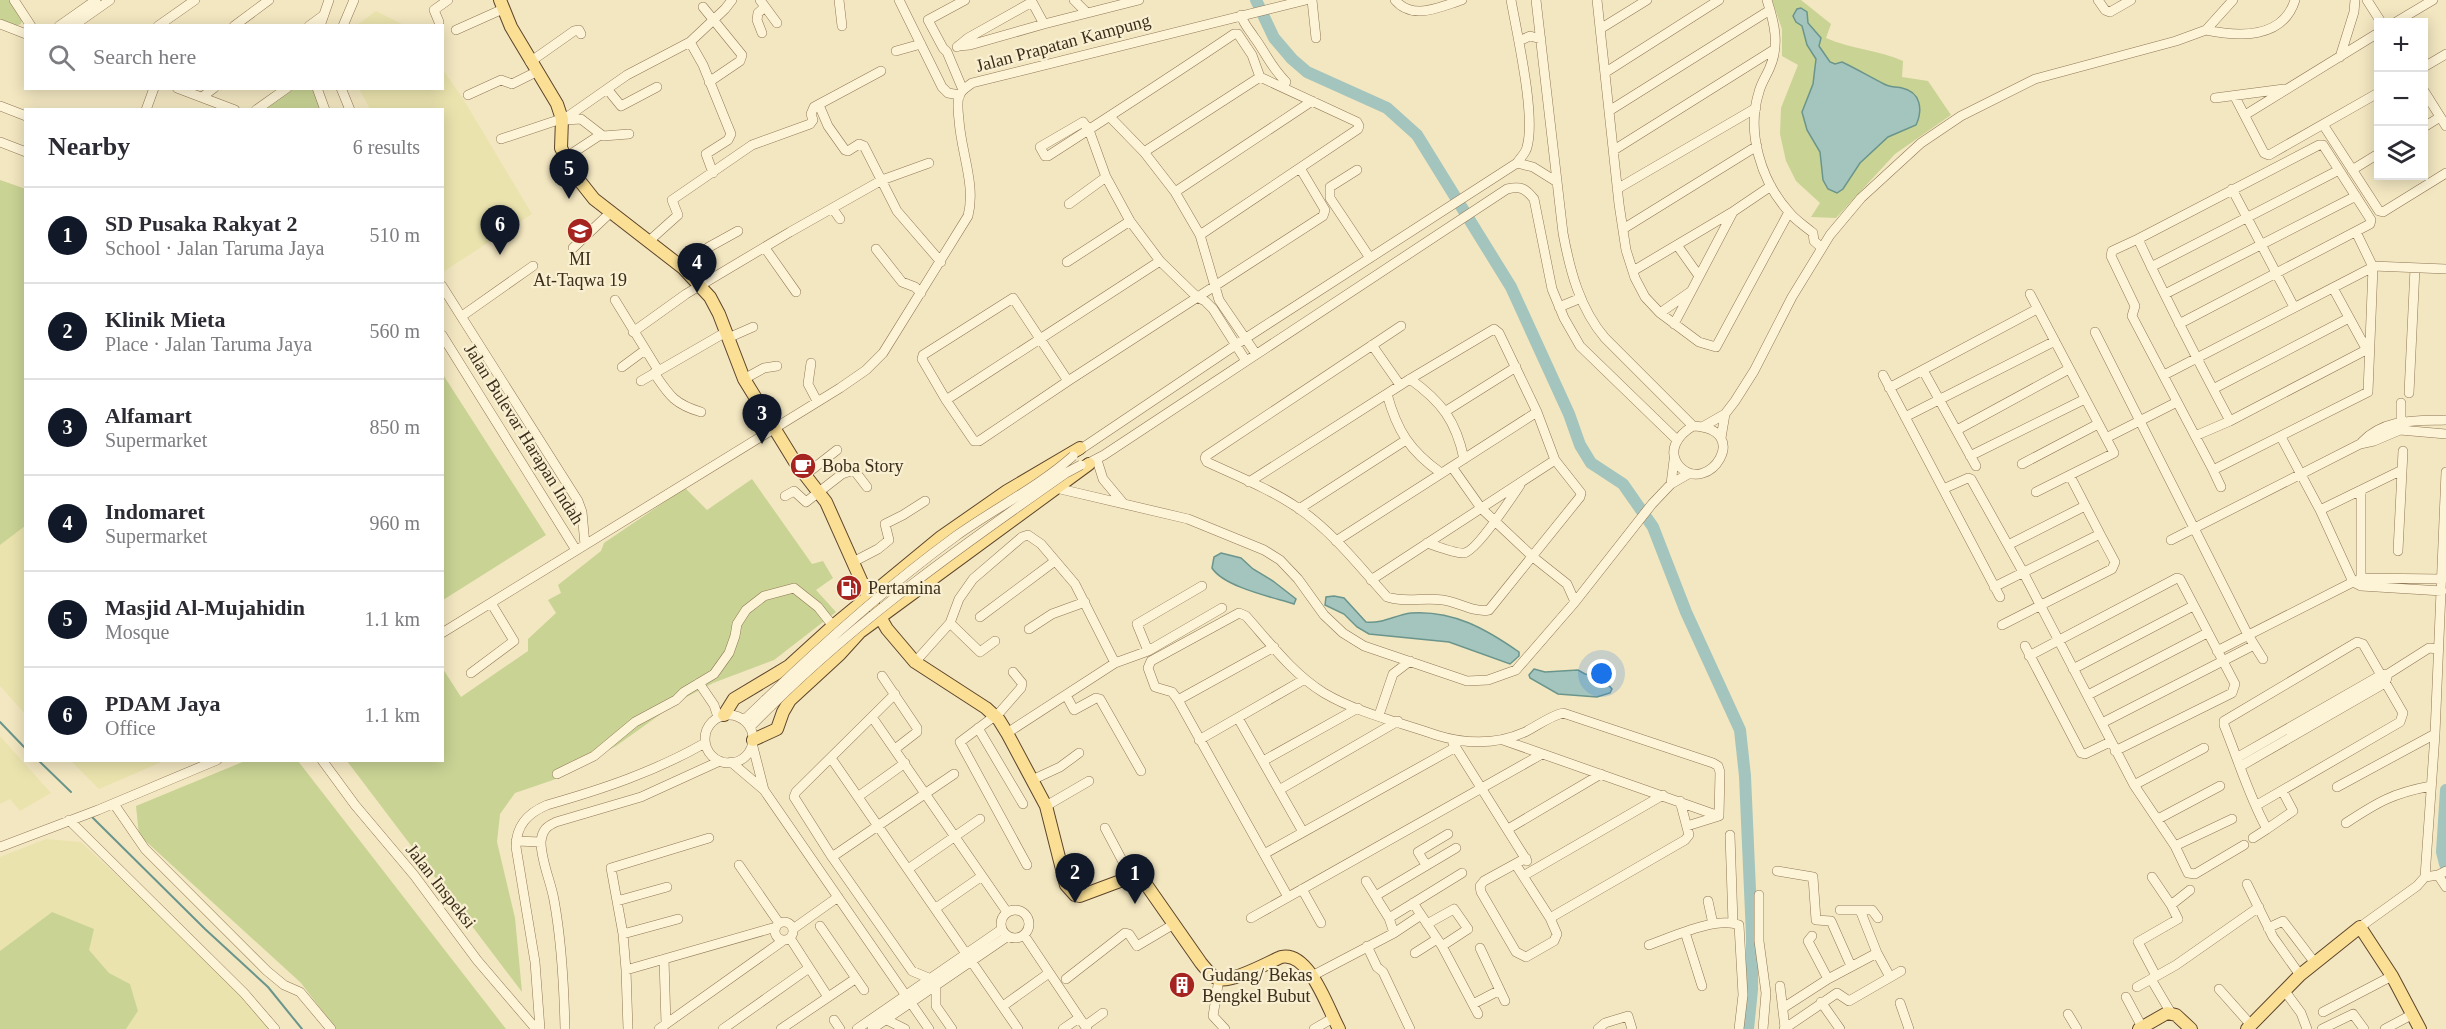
<!DOCTYPE html>
<html lang="en">
<head>
<meta charset="utf-8">
<style>
  body { margin:0; font-family:Georgia,serif; background:#f7f7f7; color:#2b2b33 }
  .controls { position:absolute; right:18px; top:18px; display:grid; overflow:hidden; border-radius:0px; box-shadow:0 3px 15px #0003 }
  .controls button { width:54px; height:54px; display:grid; place-items:center; padding:0; border:0; border-bottom:2px solid #e1e1e2; background:#fff; color:#2b2b33; font:30px sans-serif }
  .you { position:absolute; left:1602px; top:674px; width:21px; height:21px; margin:-15px; border:4px solid #fff; border-radius:50%; background:#1a73e8; box-shadow:0 0 0 9px #1a73e833 }
  .badge { display:grid; place-items:center; width:39px; height:39px; border-radius:50%; background:#111827; color:#fff; font-size:20px; font-weight:700 }
  .pin { position:absolute; translate:-50% -50px; filter:drop-shadow(0 2px 3px #0008) }
  .pin::after { content:''; position:absolute; top:32px; width:21px; height:18px; background:inherit; clip-path:polygon(0 0,100% 0,50% 100%) }
  .list { margin:0; padding:0; list-style:none }
  h2 { display:flex; justify-content:space-between; align-items:center; height:78px; margin:0; padding:0 24px; font-size:26px }
  h2 small { font-size:20px; font-weight:400; color:#7c7c81 }
  .list li { display:grid; grid-template-columns:39px 1fr auto; gap:18px; align-items:center; box-sizing:border-box; height:96px; padding:0 24px; border-top:2px solid #e1e1e2 }
  .list b { display:block; font-size:22px; white-space:nowrap }
  .list p { margin:0; font-size:20px; white-space:nowrap; color:#7c7c81 }
  .list em { font-size:20px; font-style:normal; color:#7c7c81 }
  .icon { flex:none; width:33px; height:33px; fill:none; stroke:currentColor; stroke-width:2; stroke-linecap:round; stroke-linejoin:round }
  .map { position:relative; flex:none; width:2446px; height:1029px; overflow:hidden }
  .search { position:absolute; background:#fff; box-shadow:0 3px 15px #0003; left:24px; top:24px; width:420px; height:66px; display:flex; align-items:center; gap:15px; box-sizing:border-box; padding:0 21px; border-radius:0px; color:#7c7c81; font-size:22px }
  .panel { position:absolute; background:#fff; box-shadow:0 3px 15px #0003; left:24px; top:108px; width:420px; height:654px; border-radius:0px }
  .map>svg:first-child { display:block }
</style>
</head>
<body>
<div class="map">
<svg width="2446" height="1029" viewBox="0 0 2446 1029">
  <rect width="100%" height="100%" fill="#f3e7c1"/>
  <path fill="#eae3ae" d="M376,11L404,25H357Z
    M443,70L462,97L532,214L443,272L442,110L370,109L359,89L442,88Z
    M25,526V714L0,686V545Z
    M0,736L51,793L20,811L10,799L0,804Z
    M71,761H164L99,789Z
    M46,839L81,842L209,961L271,1029H126L138,1011L130,984L109,973L52,912L0,951V857Z"/>
  <path fill="#c9d394" d="M0,0H10L22,20L21,24L14,26L0,21Z
    M1772,0H1801L1831,24L1826,38C1851,49 1878,50 1903,61L1902,77L1928,81L1951,115L1895,154L1836,218L1811,217L1820,203L1796,181L1786,161L1780,134L1781,108L1798,65L1782,56V29Z
    M293,88L314,89L321,110H262Z
    M0,180L26,189L25,526L0,545Z
    M442,373L546,535L443,600H442Z
    M752,479L812,564L823,561L833,578L816,590L836,612L774,660L713,683L679,701L616,746L553,780L515,793L500,814L497,842L515,918L522,992L347,761L442,760L443,669L461,697L528,651V639L556,613L548,600L561,593L558,585L601,551L604,543L685,488L707,510Z
    M245,761H298L506,1029H336L301,983L139,835L136,806Z
    M52,912L94,929L89,950L109,973L130,984L138,1011L126,1029H0V951Z"/>
  <path fill="#a4c5bd" stroke="#6a958c" stroke-width="1.5" d="M1801,8L1807,12L1808,23L1821,38L1819,46L1830,62L1835,64L1842,62C1857,69 1870,77 1884,84C1889,87 1896,87 1902,88C1921,92 1923,110 1916,125L1888,137L1860,163L1843,189L1837,193L1828,189L1823,180L1820,152L1807,130L1802,112L1813,84L1816,59L1807,45L1802,26L1796,22L1793,16L1797,9Z
    M1221,553L1241,558L1253,569L1273,581L1296,599L1294,604C1272,597 1224,587 1212,568L1214,557Z
    M1334,596L1344,598L1366,622C1383,624 1395,615 1411,613C1453,610 1486,629 1519,652V656L1510,664L1449,642L1369,634L1357,627L1344,614L1325,605L1326,597Z
    M1534,669L1545,672L1578,670L1585,674L1599,675L1612,689L1610,693L1597,697L1558,694L1530,678L1529,675Z"/>
  <g fill="none" stroke-linecap="round" stroke-linejoin="round">
    <path stroke="#6a958c" stroke-width="2" d="M0,722L26,749
      M38,760L71,792
      M92,817L205,929L268,987L302,1029"/>
    <path stroke="#a4c5bd" stroke-width="12" d="M1256,0L1274,38L1292,59L1307,72L1387,108L1417,135L1511,287L1569,414L1580,445L1591,463L1623,484L1653,527L1686,612L1740,730L1745,776L1752,936V990L1748,1029
      M2445,864L2442,852L2446,790"/>
    <g stroke="#8f7756" stroke-width="10">
      <path id="minor" d="M14,0L31,26
        M760,0L777,23
        M839,0L842,26
        M899,0L942,87L948,93L960,95
        M1074,0L1087,13
        M1312,0L1316,38
        M1395,0C1413,21 1439,7 1462,0
        M1511,0C1517,34 1536,116 1527,147C1526,153 1520,158 1517,163
        M1536,0L1563,233C1570,271 1580,309 1605,338L1693,426
        M1597,0L1619,204L1626,250L1635,278L1645,297L1660,313L1699,342L1716,347L1789,212
        M1767,0C1774,22 1780,44 1770,67C1767,75 1761,83 1759,92C1746,132 1761,181 1789,212C1795,220 1805,226 1813,233L1814,241L1822,248
        M2098,0L2105,10L2110,12L2131,0
        M2367,0L2381,22
        M703,7L742,55L740,61L709,82
        M1241,15C1244,25 1249,29 1254,37C1266,53 1270,66 1286,82
        M439,22L434,10L448,0
        M2396,22L2433,0
        M0,24L26,34
        M1044,24L1139,0
        M59,26L96,0
        M73,26L110,0
        M158,26L195,0
        M234,26L269,0
        M309,26L324,15
        M320,26L329,0
        M343,26L354,0
        M1600,29L1647,0
        M456,30L503,9
        M2206,30C2239,37 2283,39 2295,0
        M762,33L757,20L758,13L765,7
        M1519,41L1530,36L1541,39
        M690,42L703,65L731,134L728,140L706,154L713,173
        M958,46L970,45L1044,24L1031,0
        M957,47L968,38L1032,2
        M896,51L921,44
        M2340,57L2354,12L2355,0
        M530,62L574,31L579,30L581,34
        M2424,67L2446,54
        M1606,72L1719,0
        M177,88L235,110
        M317,88L325,110
        M341,88L350,110
        M608,90L621,106L657,87
        M963,90L947,52L943,48L928,20L965,0
        M2424,91L2446,126
        M468,95L501,80L512,84L536,72
        M202,97L214,88
        M2235,97L2264,153L2269,155L2378,93
        M2215,98L2284,89
        M819,105L828,126L845,150L848,151L859,144L864,146L897,211L941,262
        M0,106L26,116
        M146,110L154,88
        M256,110L287,88
        M1609,111L1770,10
        M2245,115L2378,33
        M1110,117L1144,152L1175,192L1200,235L1219,300L1256,354
        M565,120L581,119L603,136L629,134
        M2324,126L2379,211L2383,212L2446,173
        M2424,127L2440,117
        M501,139L567,117L627,75L690,42L725,9L732,0
        M0,142L26,152
        M1614,150L1775,49
        M1144,152L1260,77
        M565,158L600,135
        M1357,170L1330,187V198L1370,258
        M2352,170L2378,154
        M1617,189L1756,108
        M2232,189L2294,307
        M1175,192L1312,101
        M1069,204L1106,177
        M833,209L840,219
        M1623,229L1757,146
        M1200,235L1358,129L1359,126L1357,122L1260,77L1252,55L1238,34H1234C1172,76 1110,116 1048,156H1045L1040,147L1083,122L1089,130L1106,177L1130,221L1160,261L1197,297L1205,301L1213,309L1246,361
        M2138,239L2112,251L2111,256L2135,306L2132,316L2213,470L2368,392L2373,267L2356,232
        M649,241L678,215L672,200L752,145L810,124L813,120L811,114L814,107L881,71
        M1677,245L1699,276
        M573,248L611,212
        M765,248L796,292
        M876,249L902,282L915,287L921,293
        M1067,262L1130,221
        M2373,266L2446,269
        M2151,267L2339,170
        M683,268L709,247L738,231
        M1633,271L1734,211L1771,186
        M442,286L578,501L582,512L585,545
        M2333,288L2369,354
        M2030,294L2114,453L2036,492
        M2165,294L2356,196
        M1013,298L1068,381L979,441H974L946,400L922,359L923,355Z
        M615,300L658,370
        M1559,307L1581,298
        M1660,313L1690,292
        M462,316L533,266
        M1674,324L1733,212
        M2179,324L2370,224L2371,220L2323,145H2319L2138,239C2167,301 2198,361 2230,421
        M633,332L686,294L790,232L882,180L929,163
        M2095,332L2248,635L2263,659
        M442,335L576,550
        M728,338L753,327
        M1372,345L1400,385
        M811,363L808,384L817,401
        M622,367L645,350
        M1924,372L1976,466
        M654,373C669,395 674,404 701,412
        M1883,375L2000,597
        M2164,375L2373,267
        M744,379L764,368L777,366
        M1410,379C1442,402 1456,421 1464,459
        M641,381L726,332
        M1068,381L1323,216L1325,210L1300,168
        M1889,388L2037,309
        M2213,389L2349,318
        M2409,393L2415,268
        M1387,394C1397,431 1410,451 1441,473
        M946,400L1160,261
        M2401,403V421
        M1446,411L1516,367
        M1905,417L2055,341
        M1693,426C1754,429 1708,496 1680,467C1666,451 1678,435 1693,426Z
        M1704,426L1725,414L1735,401L1754,371L1792,297L1830,235L1861,198L1921,143L1961,116L2035,79L2176,41L2206,30L2233,0
        M1957,430L2069,369
        M2195,436L2230,421L2366,350
        M2281,437L2320,510L2353,582
        M1721,438L1725,414
        M2106,438L2177,402
        M2362,442C2385,418 2416,421 2446,420
        M1078,451L1246,338L1517,163L1533,167L1557,182
        M1970,456L2085,399
        M1097,460L1103,479L1123,503
        M2022,464L2098,424
        M1085,465L1104,455L1507,189C1521,186 1525,188 1534,199L1552,289L1564,318L1580,346L1677,440
        M1452,467L1481,508L1533,557L1567,584L1575,602
        M2213,470L2221,487
        M805,475L837,450
        M1249,482L1410,379L1494,329L1499,333L1537,412L1555,460L1581,493L1580,497L1489,610C1474,613 1458,602 1443,600C1424,597 1405,603 1387,597C1359,566 1333,532 1298,508C1270,489 1237,476 1207,462L1205,458L1206,456L1401,326
        M1671,484L1674,460
        M1056,488L1188,519L1264,550L1280,560L1298,579L1324,615L1343,633L1364,646L1467,681L1488,680L1516,670L1575,602L1652,504L1671,484L1690,473
        M1943,489L1968,478L1971,479L2023,572L2134,785L2175,846L2188,873L2195,874L2244,845
        M785,496L794,491L806,502L842,474L854,470L867,487
        M1299,509L1406,440
        M2320,510L2402,470
        M2171,540L2360,444L2374,441L2400,430L2446,434
        M1336,541L1537,412
        M1427,543C1436,546 1456,554 1464,553C1476,552 1512,497 1520,485
        M2008,545L2085,506
        M2398,551L2403,451
        M853,562L878,549L889,540L885,524L903,515L925,501
        M1371,580L1555,460
        M2358,580L2361,578L2443,579
        M2361,586V490
        M1994,587L2100,534L2070,476
        M980,617L1055,561
        M950,623L980,652L995,641
        M2002,625L2112,569L2115,562L2100,534
        M1029,629L1052,614L1085,602
        M442,633L840,388L866,370L883,353L968,216C976,185 961,152 959,120C958,112 957,103 959,96C961,90 967,87 972,83L1306,0
        M2025,646L2081,753L2085,754L2110,742
        M1148,651L1137,624L1202,586
        M2217,651L2353,582L2361,586L2442,591
        M2029,656L2177,578L2180,579L2235,684L2232,693L2115,751
        M915,662L950,623L959,599L973,579L1022,537L1028,535L1041,544L1075,584L1115,663
        M2073,669L2193,606
        M1013,672L1022,683L1021,688L1000,712L960,742L1027,865
        M471,673L514,641L491,603
        M882,676L917,728V732L895,749
        M699,683L714,705L718,717
        M895,694L796,792L794,797L832,857L912,971L931,979L936,986V1006L952,1029
        M1066,695L1074,710L1096,698L1100,699L1141,771
        M2088,695L2207,633
        M1178,700L1274,647
        M1379,715L1393,674L1410,661
        M705 739a24 24 0 1 1 48 0a24 24 0 1 1-48 0Z
        M872,717L1007,912
        M1238,718L1303,832
        M744,720L765,700
        M2102,723L2254,645
        M750,727L771,706
        M978,728L1023,804
        M1007,733L1115,663L1148,651L1222,608
        M1199,740L1305,679
        M1503,740L1719,816
        M752,743L764,790
        M1453,743L1527,861
        M2238,757L2381,675L2388,674L2429,648L2438,649
        M831,758L1018,1029
        M322,760L355,805L414,875L477,960L536,1029
        M1263,761L1358,708
        M731,762L764,790L929,1029
        M2241,766L2385,683L2387,678
        M557,774L594,756L635,722L676,700L684,692L714,674L729,653L735,636L737,624L746,610L764,596L794,588L818,607L833,626
        M1032,780L1060,767L1079,753
        M2134,785L2204,748
        M2337,787L2435,734
        M1279,790L1398,721
        M859,796L905,763
        M114,804L145,849L267,971L284,985L300,992L331,1029
        M2257,805L2400,722L2403,713L2363,644L2357,642L2224,721V725C2238,759 2249,797 2267,829L2293,811L2283,792
        M1046,806L1089,781
        M2158,819L2220,786
        M69,820L244,993L275,1029
        M2346,823C2378,802 2393,793 2431,786
        M1105,828L1131,877
        M1508,829L1601,774
        M1730,835L1733,923
        M2253,838L2267,829
        M516,841L541,842
        M2175,846L2232,819
        M0,847L98,810L217,760
        M1264,854L1456,747
        M832,857L954,774
        M739,865L779,923
        M1426,865L1418,852L1448,834
        M1516,865L1550,918L1557,934L1554,941L1526,957L1516,952L1481,892L1480,886L1484,881L1526,858
        M908,869L980,819
        M1777,871L1813,877L1816,920L1831,921L1851,966
        M2438,875L2446,887
        M1523,876L1663,795
        M2152,877L2171,905
        M2425,877L2438,875L2446,871
        M1366,881L1376,897
        M2247,884L2273,937L2300,975
        M1302,889L1321,923
        M1759,895V941L1766,993L1763,1029
        M1288,897L1178,700L1172,692L1155,687L1148,668L1151,661L1239,613L1246,616C1270,643 1293,674 1324,693C1358,713 1399,722 1436,735C1465,744 1496,745 1525,732C1537,726 1550,716 1563,713L1713,763L1718,766L1720,772L1719,816L1687,826
        M617,901L667,887
        M1708,901L1713,924
        M1413,903L1442,946L1468,929L1454,909L1427,924
        M936,908L982,876
        M1840,910H1872L1878,918
        M1860,910L1877,953L1890,977
        M1001 924a14 14 0 1 1 28 0a14 14 0 1 1-28 0Z
        M1251,918L1542,754
        M1389,918L1462,873
        M1550,918L1685,840L1689,835L1680,801
        M775 931a9 9 0 1 1 18 0a9 9 0 1 1-18 0Z
        M820,926L864,990
        M2360,927L2417,886L2425,877L2435,734L2446,472
        M2268,928L2283,921L2315,963
        M793,929L838,897
        M1685,932L1702,986
        M1394,933L1421,915
        M623,934L678,919
        M1024,935L1087,1029
        M1812,936L1808,941L1828,979L1877,953
        M790,938L828,997
        M1649,945C1672,937 1716,916 1739,925L1743,995L1739,1029
        M1367,946L1377,967L1383,972L1410,1029
        M1442,946L1478,1014
        M1480,948L1505,1001
        M1415,953L1437,939
        M664,959L666,1024
        M626,970L776,927
        M1312,976L1394,933L1389,918L1377,899V895L1456,848
        M2156,976L2138,942L2178,919L2171,905L2190,890
        M1066,979L1125,933L1129,934L1137,946L1174,924
        M1219,979L1213,1016L1225,1029
        M2151,979L2171,1013
        M1780,986L1785,1028
        M2137,987L2176,965L2259,907
        M2219,989L2251,1025
        M2284,990L2301,1013L2307,1029
        M2126,997L2142,1027
        M1821,1002L1840,1029
        M1900,1003L1909,1029
        M1473,1004L1500,990
        M1003,1006L1049,973
        M1783,1008L1828,979
        M2323,1012L2392,976
        M2068,1014L2077,1029
        M883,1018L905,1029
        M834,1020L840,1029
        M1085,1026L1103,1013
        M540,1029L535,962L516,847C516,825 528,813 547,805C603,789 654,772 705,743
        M565,1029C564,986 562,943 554,900C551,882 541,861 541,842C542,830 547,826 556,822L641,797L720,761
        M628,1029L626,970L623,934L611,868L709,838
        M659,1029L784,940
        M723,1029L809,968
        M781,1029L855,979
        M857,1029L1002,929
        M872,1029L1008,936
        M1063,1029L1079,1018
        M1314,1029L1333,1018
        M1598,1029L1605,1023L1628,1016L1632,1029
        M1784,1029L1837,993L1849,1001L1901,971
        M2322,1029L2353,1014L2364,1029
        M2385,1029L2413,1014"/>
    </g>
    <g stroke="#5d442b" stroke-width="14">
      <path id="major" d="M500,0L511,27L557,104L562,119L561,148L575,175L594,199L683,268L710,297L719,314L744,379L795,462L826,502L868,596L887,629L915,662L986,708L999,720L1007,733L1046,806L1066,885L1075,895L1080,896L1131,877L1143,880L1201,963C1206,969 1211,976 1218,979C1232,983 1267,963 1281,957C1309,950 1328,1009 1339,1029
        M724,715L734,699L789,666L833,626L941,537L1007,491L1080,448
        M753,740L777,729L783,712L790,700L840,654L860,632L1089,464
        M2139,1029L2167,1013L2176,1015L2191,1029
        M2247,1029L2300,975L2360,927L2392,976L2420,1029"/>
    </g>
    <use href="#minor" stroke="#fdf3d6" stroke-width="9"/>
    <use href="#major" stroke="#fadf95" stroke-width="12"/>
    <g stroke="#8f7756" stroke-width="10" stroke-linecap="butt">
      <path id="minor-bridge" d="M765,700C825,642 889,585 956,536C994,509 1038,487 1073,456
        M771,706C861,617 963,545 1066,473L1081,465"/>
    </g>
    <use href="#minor-bridge" stroke="#fdf3d6" stroke-width="9"/>
  </g>
  <defs>
    <g id="school-disc" transform="scale(1.35)"><circle r="9.5" fill="#a6241f" stroke="#f9f0d2"/><path d="M0-5L7-2L0 1L-7-2ZM-4 1L0 2.5L4 1V4Q0 6-4 4Z" fill="#fff"/></g>
    <g id="cafe-disc" transform="scale(1.35)"><circle r="9.5" fill="#a6241f" stroke="#f9f0d2"/><path d="M-5.5-4.5H6V0H3Q3 3.5 0 3.5H-2.5Q-5.5 3.5-5.5 0ZM3-3.2v2h1.7v-2ZM-6 4.5H4V6H-6Z" fill="#fff"/></g>
    <g id="fuel-disc" transform="scale(1.35)"><circle r="9.5" fill="#a6241f" stroke="#f9f0d2"/><path d="M-5.5-6h7V0h2V4h1.3V-2.5L3-4.5l.8-.8L6-3V5H2.5V1h-1V6h-7ZM-4.2-4.7v3.2H.2V-4.7Z" fill="#fff"/></g>
    <g id="building-disc" transform="scale(1.35)"><circle r="9.5" fill="#a6241f" stroke="#f9f0d2"/><path d="M-4-6H4V6H1V3H-1V6H-4ZM-2.5-4.3h1.7v1.8h-1.7ZM.8-4.3h1.7v1.8H.8ZM-2.5-1h1.7V.8h-1.7ZM.8-1h1.7V.8H.8Z" fill="#fff"/></g>
  </defs>
  <g fill-rule="evenodd">
    <use href="#school-disc" x="580" y="231"/>
    <use href="#cafe-disc" x="803" y="466"/>
    <use href="#fuel-disc" x="849" y="588"/>
    <use href="#building-disc" x="1182" y="985"/>
  </g>
  <g text-anchor="middle" dominant-baseline="central" stroke-width="4.5" stroke-linejoin="round" paint-order="stroke">
    <g font-size="18" fill="#3d2e1c" stroke="#f9f0d2">
      <text transform="translate(1063 43) rotate(-15)">Jalan Prapatan Kampung</text>
      <text transform="translate(524 434) rotate(58)">Jalan Bulevar Harapan Indah</text>
      <text transform="translate(441 886) rotate(52)">Jalan Inspeksi</text>
    </g>
    <g font-size="18" fill="#3d2e1c" stroke="#f9f0d2" text-anchor="start">
      <text x="580" y="259" text-anchor="middle">MI<tspan x="580" dy="21">At-Taqwa 19</tspan></text>
      <text x="822" y="466">Boba Story</text>
      <text x="868" y="588">Pertamina</text>
      <text x="1202" y="975">Gudang/ Bekas<tspan x="1202" dy="21">Bengkel Bubut</tspan></text>
    </g>
  </g>
</svg>
<div class="controls">
<button>+</button>
<button>−</button>
<button><svg class="icon" aria-label="layers" viewBox="0 0 24 24"><path d="M12 4l9 5-9 5-9-5zM3 14l9 5 9-5"/></svg></button>
</div>
<div class="you"></div>
<div class="pin badge" style="left:1135px;top:904px">1</div>
<div class="pin badge" style="left:1075px;top:903px">2</div>
<div class="pin badge" style="left:762px;top:444px">3</div>
<div class="pin badge" style="left:697px;top:293px">4</div>
<div class="pin badge" style="left:569px;top:199px">5</div>
<div class="pin badge" style="left:500px;top:255px">6</div>
<div class="search"><svg class="icon" aria-label="search" viewBox="0 0 24 24"><circle cx="10" cy="10" r="6"/><path d="M15 15l6 6"/></svg>Search here</div>
<section class="panel">
<h2>Nearby<small>6 results</small></h2>
<ul class="list">
<li><span class="badge">1</span><div><b>SD Pusaka Rakyat 2</b><p>School · Jalan Taruma Jaya</p></div><em>510 m</em></li>
<li><span class="badge">2</span><div><b>Klinik Mieta</b><p>Place · Jalan Taruma Jaya</p></div><em>560 m</em></li>
<li><span class="badge">3</span><div><b>Alfamart</b><p>Supermarket</p></div><em>850 m</em></li>
<li><span class="badge">4</span><div><b>Indomaret</b><p>Supermarket</p></div><em>960 m</em></li>
<li><span class="badge">5</span><div><b>Masjid Al-Mujahidin</b><p>Mosque</p></div><em>1.1 km</em></li>
<li><span class="badge">6</span><div><b>PDAM Jaya</b><p>Office</p></div><em>1.1 km</em></li>
</ul>
</section>
</div>
</body>
</html>
